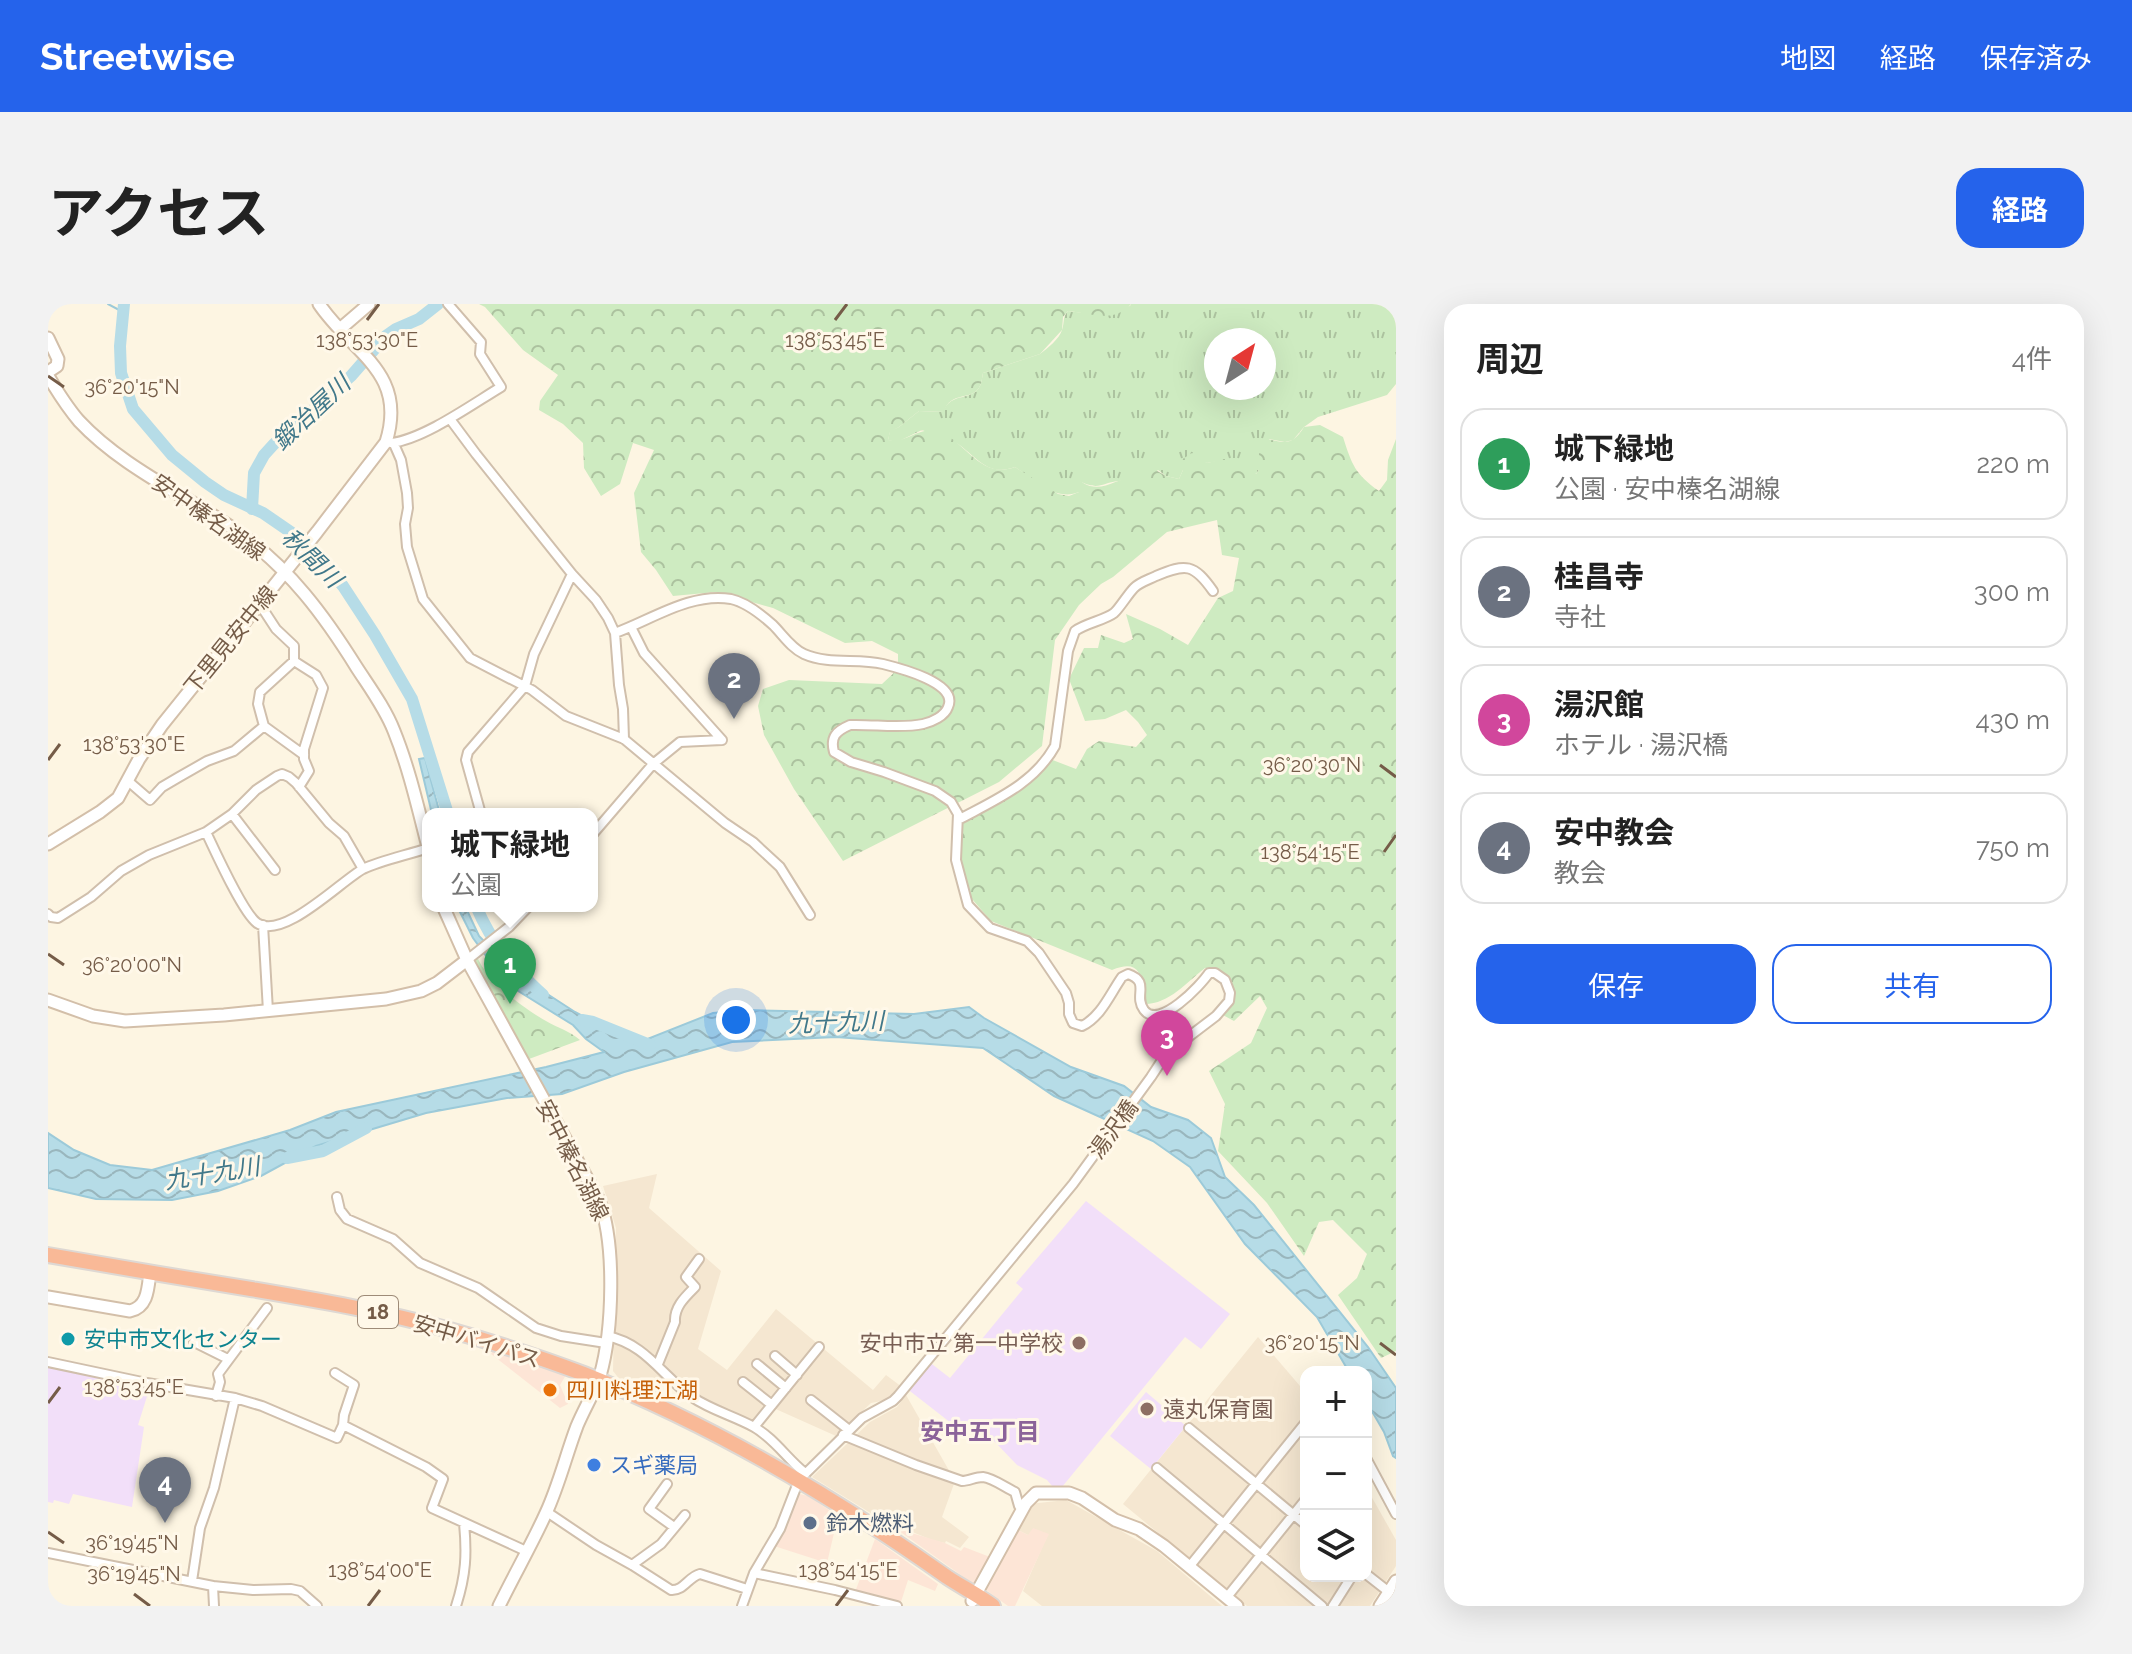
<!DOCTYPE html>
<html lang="ja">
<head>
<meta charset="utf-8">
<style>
  body { margin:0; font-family:Raleway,"Noto Sans JP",sans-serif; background:#f2f2f2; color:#222 }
  .controls { position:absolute; right:24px; bottom:24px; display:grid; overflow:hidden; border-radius:16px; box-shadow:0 8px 32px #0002 }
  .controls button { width:72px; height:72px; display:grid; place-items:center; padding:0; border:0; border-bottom:2px solid #e0e0e0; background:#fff; color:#222; font:40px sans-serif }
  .compass { position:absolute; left:1156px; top:24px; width:72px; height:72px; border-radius:50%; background:#fff; box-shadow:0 8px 32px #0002; rotate:36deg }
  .you { position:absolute; left:688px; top:716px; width:28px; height:28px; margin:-20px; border:6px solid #fff; border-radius:50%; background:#1a73e8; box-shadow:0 0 0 12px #1a73e833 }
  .badge { display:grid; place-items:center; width:52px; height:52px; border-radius:50%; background:#2563eb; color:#fff; font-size:26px; font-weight:700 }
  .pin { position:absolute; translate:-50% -66px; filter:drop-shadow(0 2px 4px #0008) }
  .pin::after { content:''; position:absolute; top:42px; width:28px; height:24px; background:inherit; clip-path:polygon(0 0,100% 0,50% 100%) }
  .popup { position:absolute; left:374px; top:504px; width:176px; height:104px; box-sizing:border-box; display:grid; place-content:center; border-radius:16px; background:#fff; filter:drop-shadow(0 2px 6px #0005); font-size:26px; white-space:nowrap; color:#767676 }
  .popup b { font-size:30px; color:#222 }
  .popup::after { content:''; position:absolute; left:50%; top:100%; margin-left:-16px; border:16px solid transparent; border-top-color:#fff }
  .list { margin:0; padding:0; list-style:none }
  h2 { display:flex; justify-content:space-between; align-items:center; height:104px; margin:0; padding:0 32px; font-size:34px }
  h2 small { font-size:26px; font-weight:400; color:#767676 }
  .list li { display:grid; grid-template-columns:52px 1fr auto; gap:24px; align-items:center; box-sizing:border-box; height:112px; margin:0 16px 16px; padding:0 16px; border:2px solid #e0e0e0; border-radius:24px }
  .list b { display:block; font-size:30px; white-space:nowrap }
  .list p { margin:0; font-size:26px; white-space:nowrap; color:#767676 }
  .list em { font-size:26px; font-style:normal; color:#767676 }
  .actions { display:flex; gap:16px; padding:24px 32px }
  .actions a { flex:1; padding:18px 0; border:2px solid #2563eb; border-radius:24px; text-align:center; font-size:28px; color:#2563eb }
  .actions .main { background:#2563eb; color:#fff }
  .icon { flex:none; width:44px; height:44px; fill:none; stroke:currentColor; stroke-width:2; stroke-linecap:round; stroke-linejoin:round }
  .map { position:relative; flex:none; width:1348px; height:1302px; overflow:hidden; border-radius:24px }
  header { display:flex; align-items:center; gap:48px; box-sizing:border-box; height:112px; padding:0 40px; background:#2563eb; color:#fff }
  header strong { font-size:38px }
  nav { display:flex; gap:44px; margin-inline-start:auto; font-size:28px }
  .intro { display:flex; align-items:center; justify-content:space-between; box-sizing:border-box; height:192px; padding:0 48px }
  h1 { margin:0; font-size:56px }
  .button { padding:20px 36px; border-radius:24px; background:#2563eb; color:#fff; font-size:28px; font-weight:700 }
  main { display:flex; gap:48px; padding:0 48px }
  aside { flex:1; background:#fff; border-radius:24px; box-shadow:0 8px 32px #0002 }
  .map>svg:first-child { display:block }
</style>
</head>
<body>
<header>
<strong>Streetwise</strong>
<nav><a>地図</a><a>経路</a><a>保存済み</a></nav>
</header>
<div class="intro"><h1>アクセス</h1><a class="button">経路</a></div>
<main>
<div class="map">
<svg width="1348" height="1302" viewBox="0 0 1348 1302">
  <defs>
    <pattern id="grass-tufts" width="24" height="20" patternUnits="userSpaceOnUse" patternTransform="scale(2)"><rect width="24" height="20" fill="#ceebc1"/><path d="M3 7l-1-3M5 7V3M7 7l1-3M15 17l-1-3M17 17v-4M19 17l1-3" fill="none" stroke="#acc29f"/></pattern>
    <pattern id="forest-crowns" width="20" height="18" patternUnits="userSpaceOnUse" patternTransform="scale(2)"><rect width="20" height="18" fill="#ceebc1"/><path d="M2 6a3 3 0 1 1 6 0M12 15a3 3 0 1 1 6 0" fill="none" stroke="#acc29f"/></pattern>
    <pattern id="water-waves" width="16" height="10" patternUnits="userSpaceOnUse" patternTransform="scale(2)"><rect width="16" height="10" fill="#b6dce7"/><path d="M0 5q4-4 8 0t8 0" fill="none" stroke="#99b6bd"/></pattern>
  </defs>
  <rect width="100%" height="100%" fill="#fdf5e2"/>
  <path fill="#f5e7d1" d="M609,870L601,904L673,967L650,1045L679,1066L728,1005L825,1086L838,1071L854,1083L838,1096L823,1099L788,1132L721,1102L706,1121L647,1093L621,1070L609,1092L573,1077L565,1067L568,924L555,882Z
    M1210,1033L1258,1089V1272H1318V1183L1348,1236V1262L1322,1302H1199L1075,1200Z
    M858,1091L907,1177L894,1213L921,1233L912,1244L898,1237L897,1239L884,1236L862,1227L847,1224L764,1173L822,1118L849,1103Z
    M1018,1196L1109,1247L1174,1302H994L975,1287L1000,1230L980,1231L966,1224L981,1200Z"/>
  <path fill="#fde5d6" d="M446,1045L518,1071L512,1081L520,1100L512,1104L443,1050Z
    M748,1189L760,1192L790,1212L779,1259L723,1241Z
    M847,1224L897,1239L913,1247L916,1243L942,1253L928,1279H924Z
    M966,1224L980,1231L985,1224L1001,1230L967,1302H960L934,1283Z
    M827,1235L890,1280L887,1287L860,1276L852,1301L807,1288Z"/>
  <path fill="#f2dff9" d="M1038,897L1182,1010L1153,1045L1137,1033L1014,1183H1005L999,1176L969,1161L946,1137L903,1119L858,1084L880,1057L902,1074L975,985L968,979Z
    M0,1062L102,1083L90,1121L96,1123L84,1203L25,1190L21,1200L6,1196L5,1199L0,1198Z
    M1098,1088L1138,1122L1103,1165L1062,1132Z"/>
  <path fill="url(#grass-tufts)" fill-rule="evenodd" d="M1083,0H1348V80L1339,91L1270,113L1256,123L1245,136L1237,138L1221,135C1215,146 1216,161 1208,170C1185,157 1187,154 1159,159L1153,157L1135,166L1131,175L1118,172L1110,166L1099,176C1090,177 1080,176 1071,177C1052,179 1052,187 1031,177V188C1008,198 986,175 967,163C937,174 927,149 905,137C897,132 884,130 874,126L849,138L840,136L842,127L851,123L871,107L895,108C903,87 924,98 932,82C934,78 934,73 935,69L992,50C999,45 1012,34 1014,26C1017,17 1014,14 1020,7L1036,9L1082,2ZM1168,36H1216V84H1168Z"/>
  <path fill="url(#forest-crowns)" d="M431,0H1083C1066,20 1042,9 1020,7L1015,13L1014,26L992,50L935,69C934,73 934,78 932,82C924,98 902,86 896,108L871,107L851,123L842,128L840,136C860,140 875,118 895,129C920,142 934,175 967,163L1010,190L1021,192L1031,188V176C1034,178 1038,181 1042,182C1062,187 1074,167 1099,176V171L1104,164L1118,172L1131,175L1135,166L1133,156L1144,149C1150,152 1153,156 1159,159L1176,155H1191L1208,170L1211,166L1203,157L1211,154V146L1216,144L1213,138L1215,134C1235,138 1243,144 1256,123L1272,121L1295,133C1304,161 1307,170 1331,187L1339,176L1340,156L1348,135V1047L1333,1054L1290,991L1309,974L1319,950L1285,916L1271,918L1256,952L1219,899L1170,847L1177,800L1161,767L1203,739L1219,704L1212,692L1186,717L1173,710L1185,691C1183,672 1176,666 1157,664C1139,678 1121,700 1097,700L1092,695C1096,672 1092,654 1064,666L943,617L924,595L914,570L908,543L911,522L918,512L966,483L1002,455L1028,465L1039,445L1051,437L1088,443L1099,431L1090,418L1078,406L1057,415L1037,417L1021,375L1036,344H1050L1053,331L1076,339L1085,335L1078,310L1112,325L1140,341L1170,294L1185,287L1191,254L1174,251L1169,216L1119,228L1065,273L1053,280L1031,301L1007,336L994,442L951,478L795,557L746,485L716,431L710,402L715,385L741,376L834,380L850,365V350L824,337L797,339L725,304L668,288L625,292L608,266L593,248L586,189L606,146L585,139L572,180L553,192L536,164L535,139L515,120L491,106L492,97L510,71L475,46L437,3Z
    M429,652C437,676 477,705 498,717C510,724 522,727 532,736L481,755L426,654Z"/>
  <path fill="url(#water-waves)" stroke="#9ccad9" stroke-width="2" d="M377,454L392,510H384L371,455Z
    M409,602H417L431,632L467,669L527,708L587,740L665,709L698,706L866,710L921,703L936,714L1023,763L1076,782L1103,803L1140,816L1163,834L1177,873L1206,901L1320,1043L1348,1084V1154L1345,1152L1336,1128L1318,1097V1068H1301L1269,1013L1197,940L1142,863L1105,837L1006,792L935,744L788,733L684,738L576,768L514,790L459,794L378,809L268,842L213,872L170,887L124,896L48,895L0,884V829L26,846L62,861L104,866L242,826L288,808L498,763L556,748L538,735L525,721L467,685L439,653L425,634Z"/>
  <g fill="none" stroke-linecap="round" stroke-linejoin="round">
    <path stroke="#9ccad9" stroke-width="2" d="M60,0L75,8"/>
    <path stroke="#b6dce7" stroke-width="12" d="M76,0L72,42L73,69L85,105L124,151L157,178L176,191L215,209L247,231L273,256L295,282L327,331L364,395L400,510
      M204,205L206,169L216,151L226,140L303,72L338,32L348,25L371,15L390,0
      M428,602C445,642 464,662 495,691
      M534,716L545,718L602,741
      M239,854L275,847L318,824"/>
    <g stroke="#d0bfac" stroke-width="12">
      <path id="street" d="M402,115L428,150L524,270L548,296L560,314L567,329L571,381L575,405L576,435
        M343,139C376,135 423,101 453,83L432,50L433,38L400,0
        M346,140L353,156L359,189L360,204L357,220L359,243L375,295L422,354L484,386L518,412L576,435L677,519L705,538L732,563L762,611
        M583,323L596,349L674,436
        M567,329C603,316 643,288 683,295C697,298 715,312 725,321C735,331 743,344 756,350C781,361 809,354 835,360C851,364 911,379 900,403C897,412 884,418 875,420C852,425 826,420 802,421C788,427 782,433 786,448L803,458L836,468L887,487L903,498L910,510L908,556L920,601L942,624L979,637L991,649L1018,689L1021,699V710L1025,719L1034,722C1053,713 1062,690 1074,673L1080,670C1103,678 1085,691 1096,706C1111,726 1153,681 1161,669H1167L1177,676L1182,689L1181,697L1168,712L1118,750L1103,773L1025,880L850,1092L845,1097L814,1114L751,1176L732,1225L706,1269L694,1302
        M246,357L268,371L275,384L256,445V455L261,467L251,483
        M216,422L256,451
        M80,477L102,496L114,483L131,473L159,457L186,447L216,422L210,400L212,388L246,357V342L228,325L211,299
        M184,510L227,566
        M433,510L418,456L420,448L477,382L486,350L524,270
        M910,516C947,496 986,480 1007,442L1020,347L1027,327C1038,319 1057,316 1066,309C1071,305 1080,290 1086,284C1092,278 1100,276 1108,272C1138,259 1146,260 1165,287
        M158,528C167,547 195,609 209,619C235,637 294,576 315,565C334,556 360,551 380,544
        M544,531L605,460L632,438L674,436
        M0,610L3,613L10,614L43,593L73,567L101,551L158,528L184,510L208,486L229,472L234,470L241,473L248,479L281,519L296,532L315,565
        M215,621L220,707
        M419,656L461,623L481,602
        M289,893L292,906L299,915L345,935L372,959L430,984L488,1024L513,1032L558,1039
        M559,1032C598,1040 614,1072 644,1093C663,1106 686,1112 706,1123C727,1135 739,1155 757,1169
        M146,1038L180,1055
        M727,1052L749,1071
        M0,1058L99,1079L187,1094L214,1102L289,1134L295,1121L378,1163L395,1175L384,1204L478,1247
        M610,1060L627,1018C626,1003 637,993 647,983L638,973L651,955
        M709,1060L738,1084
        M287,1069L306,1081L296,1111L295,1121
        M695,1078L724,1101
        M168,1092L172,1078L170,1070L219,1004
        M763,1096L801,1126
        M706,1123L771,1043
        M1141,1124L1258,1221
        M795,1131L868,1161L914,1177C921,1177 927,1173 935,1173C945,1174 958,1184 967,1188L971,1202L975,1204
        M1318,1154L1348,1210
        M1109,1164L1274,1302
        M619,1180L601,1205L626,1223
        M499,1208L548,1241L584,1261L623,1286C636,1287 640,1273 652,1270L699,1285
        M0,1249L165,1282L166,1302
        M584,1261L613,1240L637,1211
        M1141,1263L1258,1118
        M706,1269L787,1286L849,1302
        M1318,1270L1341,1288
        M144,1277L152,1224L166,1184L187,1094
        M165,1282L205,1286L243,1285L252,1287L269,1302
        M1179,1293L1258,1195
        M408,1302C418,1271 419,1250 416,1219
        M1285,1302L1304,1272"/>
    </g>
    <g stroke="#d3bfa9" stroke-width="15">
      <path id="secondary" d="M292,25L321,0
        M0,34L10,55L9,62L0,68
        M0,72C9,87 19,103 31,117C75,164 138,191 190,228C242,265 276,311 309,364C322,384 337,404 346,427C361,464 370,504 380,543
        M0,540L52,508L70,494L91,455L114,421L269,228L338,138C360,68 304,49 271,0
        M395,602L419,656L551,896C568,940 565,1026 552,1072C546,1089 536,1105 529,1122C518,1151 511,1181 498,1209C484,1240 466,1271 451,1302
        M0,696L45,712L77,717L176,711L338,695L373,687L389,679L419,656
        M0,993L82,1007C100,1003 100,984 102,968
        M924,1297L978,1199L988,1189H1021L1034,1194L1067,1216L1091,1225L1116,1242L1189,1302
        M1332,1302L1348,1277"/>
    </g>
    <g stroke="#ded8d3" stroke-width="18">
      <path id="highway" d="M0,951C68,963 135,974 203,985C268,996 334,1007 398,1025C444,1038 491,1053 536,1070C665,1121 786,1193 899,1273C914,1283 930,1291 945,1302"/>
    </g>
    <use href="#street" stroke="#fff" stroke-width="8"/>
    <use href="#secondary" stroke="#fff" stroke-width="11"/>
    <use href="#highway" stroke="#f9b997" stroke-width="14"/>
  </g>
  <path fill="none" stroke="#755c48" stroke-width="3" d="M319,16L331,0M787,16L799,0M0,72L16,83M0,456L12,440M1332,461L1348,473M1336,548L1348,531M0,650L16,661M1332,1039L1348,1051M0,1099L12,1083M0,1228L16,1239M86,1290L102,1302M320,1302L332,1286M788,1302L800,1286"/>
  <circle fill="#0f9aa8" stroke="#fff8e9" stroke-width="3" cx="20" cy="1035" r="8"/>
  <g fill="#8d6e63" stroke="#fff8e9" stroke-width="3">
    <circle cx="1031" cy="1039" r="8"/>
    <circle cx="1099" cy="1105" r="8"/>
  </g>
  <circle fill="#e8710a" stroke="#fff8e9" stroke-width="3" cx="502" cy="1086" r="8"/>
  <circle fill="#3f7fe0" stroke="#fff8e9" stroke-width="3" cx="546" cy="1161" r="8"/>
  <circle fill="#5c6f8a" stroke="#fff8e9" stroke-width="3" cx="762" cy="1219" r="8"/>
  <g text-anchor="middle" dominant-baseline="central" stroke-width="6" stroke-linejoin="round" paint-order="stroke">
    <rect fill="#fff8e9" stroke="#9e8b78" stroke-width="2" x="310" y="992" width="40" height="32" rx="6"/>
    <g font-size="20" font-weight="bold" fill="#755c48">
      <text x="330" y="1008">18</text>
    </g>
    <g font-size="22" fill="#755c48" stroke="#fff8e9">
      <text transform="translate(161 213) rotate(35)">安中榛名湖線</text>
      <text transform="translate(182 336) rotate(-51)">下里見安中線</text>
      <text transform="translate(1065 825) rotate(-54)">湯沢橋</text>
      <text transform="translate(525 856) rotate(63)">安中榛名湖線</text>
      <text transform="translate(429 1037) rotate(17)">安中バイパス</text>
    </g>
    <g font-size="22" fill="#0d838f" stroke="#fff8e9" text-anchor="start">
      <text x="36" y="1035">安中市文化センター</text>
    </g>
    <g font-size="22" fill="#785e54" stroke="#fff8e9" text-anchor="end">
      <text x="1015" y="1039">安中市立 第一中学校</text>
      <text x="1115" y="1105" text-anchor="start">遠丸保育園</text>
    </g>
    <g font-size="22" fill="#c56008" stroke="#fff8e9" text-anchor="start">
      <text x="518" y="1086">四川料理江湖</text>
    </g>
    <g font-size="22" fill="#366cbe" stroke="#fff8e9" text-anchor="start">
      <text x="562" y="1161">スギ薬局</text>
    </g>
    <g font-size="22" fill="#4e5e75" stroke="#fff8e9" text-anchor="start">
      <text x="778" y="1219">鈴木燃料</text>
    </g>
    <g font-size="24" font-style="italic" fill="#41788a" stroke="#fff8e9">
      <text transform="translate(263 108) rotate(-43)">鍛冶屋川</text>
      <text transform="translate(264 254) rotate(44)">秋間川</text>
      <text transform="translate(788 718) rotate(-2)">九十九川</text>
      <text transform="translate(164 869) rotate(-9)">九十九川</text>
    </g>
    <g font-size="24" font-weight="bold" fill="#8b6399" stroke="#fff8e9">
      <text x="932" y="1127">安中五丁目</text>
    </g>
  </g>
  <g font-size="20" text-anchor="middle" fill="#755c48" stroke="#fff8e9" stroke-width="6" stroke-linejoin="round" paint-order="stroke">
    <text x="319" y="43">138°53'30"E</text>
    <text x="787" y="43">138°53'45"E</text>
    <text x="84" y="90">36°20'15"N</text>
    <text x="86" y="447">138°53'30"E</text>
    <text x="1264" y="468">36°20'30"N</text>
    <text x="1262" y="555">138°54'15"E</text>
    <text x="84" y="668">36°20'00"N</text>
    <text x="1264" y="1046">36°20'15"N</text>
    <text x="86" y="1090">138°53'45"E</text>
    <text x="84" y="1246">36°19'45"N</text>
    <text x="332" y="1273">138°54'00"E</text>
    <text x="800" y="1273">138°54'15"E</text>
    <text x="86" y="1277">36°19'45"N</text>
  </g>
</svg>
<div class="controls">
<button>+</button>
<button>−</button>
<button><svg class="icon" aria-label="layers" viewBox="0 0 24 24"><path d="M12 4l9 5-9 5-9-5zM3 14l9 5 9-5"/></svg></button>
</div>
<svg class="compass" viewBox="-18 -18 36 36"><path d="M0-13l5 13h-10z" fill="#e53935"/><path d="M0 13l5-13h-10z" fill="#767676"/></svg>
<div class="you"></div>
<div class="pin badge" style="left:462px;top:700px;background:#2e9e5b">1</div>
<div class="popup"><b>城下緑地</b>公園</div>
<div class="pin badge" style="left:686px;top:415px;background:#6b7280">2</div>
<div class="pin badge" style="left:1119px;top:772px;background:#d1479c">3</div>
<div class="pin badge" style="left:117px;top:1219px;background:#6b7280">4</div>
</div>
<aside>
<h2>周辺<small>4件</small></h2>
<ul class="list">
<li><span class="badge" style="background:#2e9e5b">1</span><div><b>城下緑地</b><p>公園 · 安中榛名湖線</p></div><em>220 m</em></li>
<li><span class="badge" style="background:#6b7280">2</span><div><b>桂昌寺</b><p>寺社</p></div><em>300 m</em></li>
<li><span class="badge" style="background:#d1479c">3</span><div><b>湯沢館</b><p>ホテル · 湯沢橋</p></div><em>430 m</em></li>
<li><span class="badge" style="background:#6b7280">4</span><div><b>安中教会</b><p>教会</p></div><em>750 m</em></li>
</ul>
<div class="actions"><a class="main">保存</a><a>共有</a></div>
</aside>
</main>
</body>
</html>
